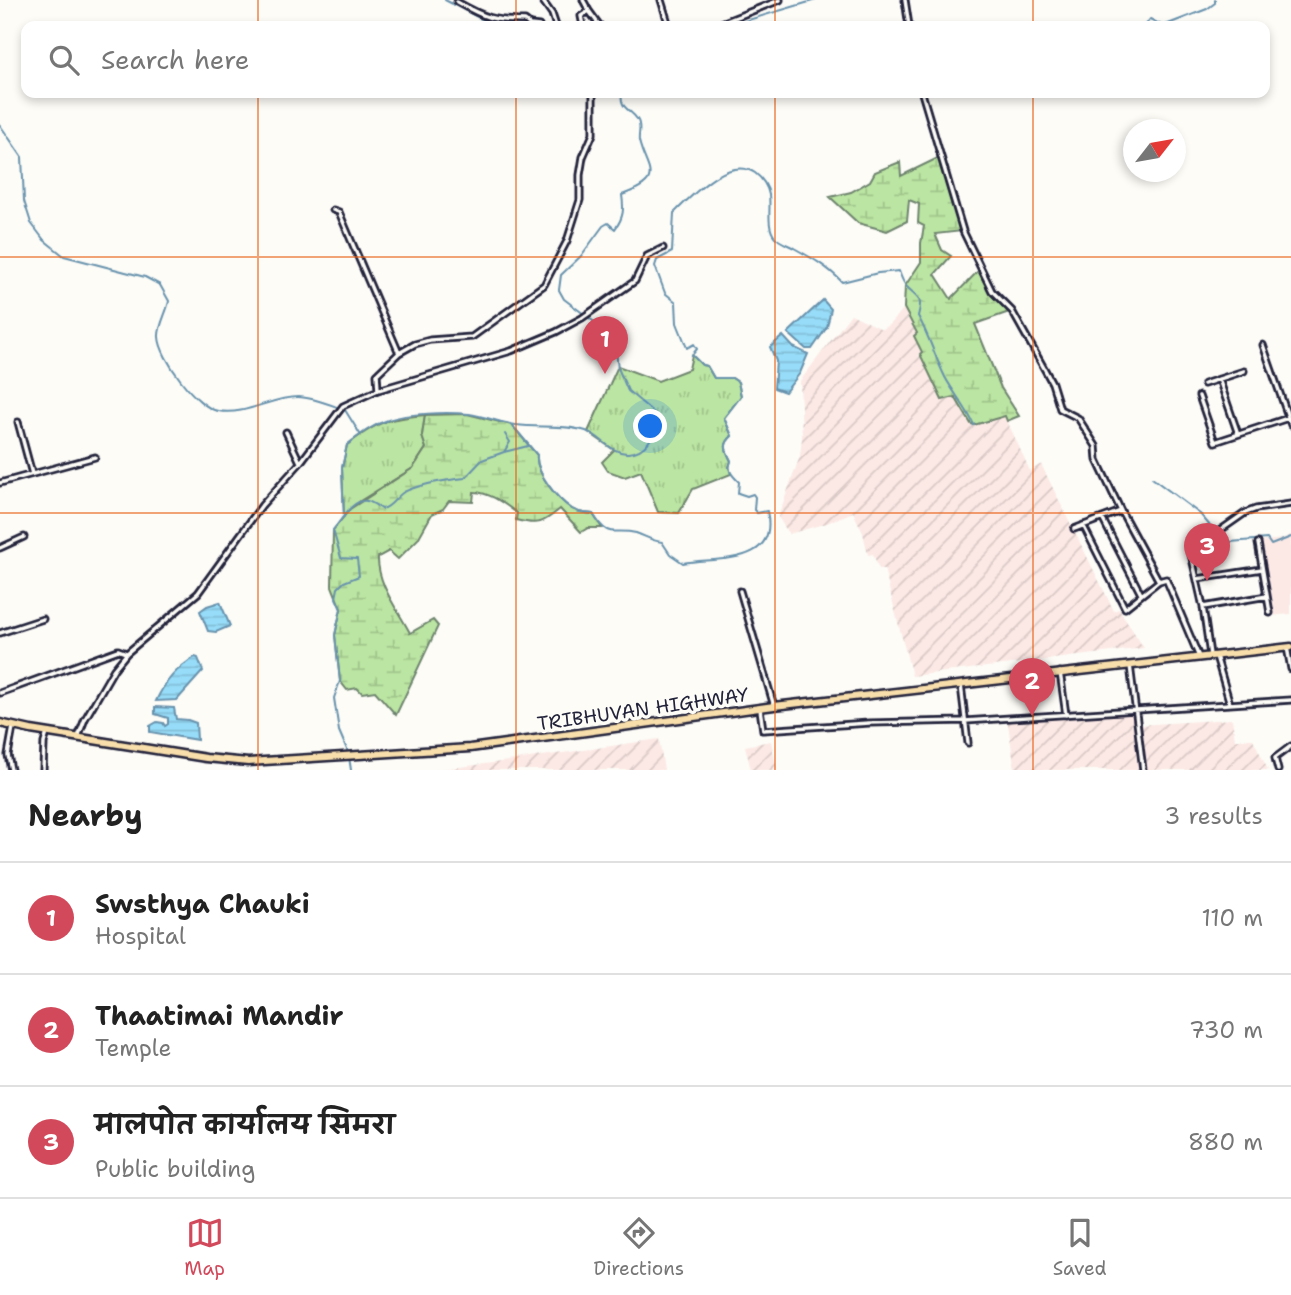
<!DOCTYPE html>
<html lang="en">
<head>
<meta charset="utf-8">
<style>
  body { margin:0; font-family:"Shantell Sans","Playpen Sans Deva",sans-serif; background:#f6f6f6; color:#222 }
  .compass { position:absolute; left:1123px; top:119px; width:63px; height:63px; border-radius:50%; background:#fff; box-shadow:0 4px 10px #0003; rotate:59deg }
  .you { position:absolute; left:651px; top:427px; width:24px; height:24px; margin:-18px; border:5px solid #fff; border-radius:50%; background:#1a73e8; box-shadow:0 0 0 10px #1a73e833 }
  .badge { display:grid; place-items:center; width:46px; height:46px; border-radius:50%; background:#d1495b; color:#fff; font-size:23px; font-weight:700 }
  .pin { position:absolute; translate:-50% -58px; filter:drop-shadow(0 2px 4px #0008) }
  .pin::after { content:''; position:absolute; top:37px; width:24px; height:21px; background:inherit; clip-path:polygon(0 0,100% 0,50% 100%) }
  .list { margin:0; padding:0; list-style:none }
  h2 { display:flex; justify-content:space-between; align-items:center; height:91px; margin:0; padding:0 28px; font-size:30px }
  h2 small { font-size:23px; font-weight:400; color:#767676 }
  .list li { display:grid; grid-template-columns:46px 1fr auto; gap:21px; align-items:center; box-sizing:border-box; height:112px; padding:0 28px; border-top:2px solid #e0e0e0 }
  .list b { display:block; font-size:26px; white-space:nowrap }
  .list p { margin:0; font-size:23px; white-space:nowrap; color:#767676 }
  .list em { font-size:23px; font-style:normal; color:#767676 }
  .icon { flex:none; width:38px; height:38px; fill:none; stroke:currentColor; stroke-width:2; stroke-linecap:round; stroke-linejoin:round }
  .map { position:relative; flex:none; width:1291px; height:770px; overflow:hidden }
  .search { position:absolute; background:#fff; box-shadow:0 4px 10px #0003; left:21px; right:21px; top:21px; height:77px; display:flex; align-items:center; gap:18px; box-sizing:border-box; padding:0 24px; border-radius:14px; color:#767676; font-size:26px }
  .sheet { height:427px; background:#fff }
  nav { display:flex; justify-content:space-around; align-items:center; box-sizing:border-box; height:98px; border-top:2px solid #e0e0e0; background:#fff; font-size:19px; color:#767676 }
  nav a { display:grid; justify-items:center; gap:4px }
  nav .on { color:#d1495b }
  .map>svg:first-child { display:block }
</style>
</head>
<body>
<div class="map">
<svg width="1291" height="770" viewBox="0 0 1291 770">
  <defs>
    <pattern id="industrial-furrows" width="10" height="10" patternUnits="userSpaceOnUse" patternTransform="scale(1.75)"><rect width="10" height="10" fill="#fce9e5"/><path d="M-1 1l2-2M0 10L10 0M9 11l2-2" fill="none" stroke="#d8c8c5"/></pattern>
    <pattern id="grass-tufts" width="24" height="20" patternUnits="userSpaceOnUse" patternTransform="scale(1.75)"><rect width="24" height="20" fill="#bbe5a2"/><path d="M3 7l-1-3M5 7V3M7 7l1-3M15 17l-1-3M17 17v-4M19 17l1-3" fill="none" stroke="#a0c48c"/></pattern>
    <pattern id="wetland-marsh" width="20" height="14" patternUnits="userSpaceOnUse" patternTransform="scale(1.75)"><rect width="20" height="14" fill="#bbe5a2"/><path d="M1 5h8M5 5V1M11 12h8M15 12V8" fill="none" stroke="#a0c48c"/></pattern>
    <pattern id="water-rules" width="6" height="5" patternUnits="userSpaceOnUse" patternTransform="scale(1.75)"><rect width="6" height="5" fill="#97ddf9"/><path d="M0 2.5h6" fill="none" stroke="#82bdd6"/></pattern>
  </defs>
  <rect width="100%" height="100%" fill="#fdfcf7"/>
  <filter id="ink" filterUnits="userSpaceOnUse"><feTurbulence type="fractalNoise" baseFrequency=".0143" numOctaves="2"/><feDisplacementMap in="SourceGraphic" scale="14" xChannelSelector="R" yChannelSelector="G"/><feConvolveMatrix kernelMatrix="1 2 1 2 8 2 1 2 1" color-interpolation-filters="sRGB"/></filter>
  <g filter="url(#ink)">
    <path fill="#fce9e5" d="M1291,535V614L1271,616L1259,542L1281,539Z"/>
    <path fill="url(#industrial-furrows)" d="M904,308L917,333L923,352L920,354L942,400L955,397L966,417L1005,416L1030,471L1041,464L1114,611L1119,609L1144,648L912,676L884,569H879L873,554L868,555L863,533L853,512L827,523L789,534L778,517L800,456L802,438L800,381L851,314L882,329L889,325Z
      M1136,711L1138,725L1232,719L1235,739H1253L1268,770H1015L1007,718Z
      M659,739L664,770H434L501,762Z
      M771,741L777,770H751L745,746Z"/>
    <path fill="url(#grass-tufts)" stroke="#6e846e" stroke-width="2" d="M692,355L702,365L707,366L714,378H732L738,382L741,396L724,418L732,436C722,445 726,450 731,461L729,467L731,474L693,489L679,513L658,512L641,471L625,477L608,471L602,462L614,450L588,432L618,366L658,381L689,369Z
      M425,415L422,436L426,448L413,468L360,501L344,517L342,468L347,445C378,421 386,419 425,415Z"/>
    <path fill="url(#wetland-marsh)" stroke="#6e846e" stroke-width="2" d="M942,156L963,231L935,234L942,250L951,256L935,274L951,299L981,268L992,291L1012,311L975,324L1001,388L1019,416L1007,421L1005,416L974,425L971,424L955,397L942,400L920,354L922,352L914,336L917,333L904,308L905,286L921,262V243L924,226L918,223L919,204L909,200L907,221L887,231L858,223L830,197L851,192L870,181L875,172L900,162L901,176Z
      M467,414L512,425L537,455C535,473 557,499 572,509C579,513 585,513 593,514L602,528H588L581,532L560,509C543,523 539,526 516,520L517,513C503,503 491,493 474,492L473,502L449,501L443,509L432,514L418,539L398,559L389,551L378,557C377,584 398,610 410,633L433,620L438,626L396,715L375,691L362,693L357,688L347,690L340,681L335,635L341,609L332,586L333,530L350,509L413,468L426,448L422,436L425,415Z"/>
    <path fill="url(#water-rules)" stroke="#6892ad" stroke-width="2" d="M823,300L831,309L827,327L812,349H806L788,333Z
      M783,336L793,347L808,354L800,373L785,392L774,388L776,361L770,347Z
      M220,602L230,626L216,632L208,631L200,611L207,606Z
      M195,657L198,658L203,671L177,700L156,701C164,683 178,667 195,657Z
      M155,707L174,708L176,719L188,720L196,723L197,740L150,732V726L157,722L163,723L165,726L168,724V718L155,714Z"/>
    <g fill="none" stroke-linecap="round" stroke-linejoin="round">
      <path stroke="#6892ad" stroke-width="2" d="M445,0L487,22L491,26
        M728,26L816,0
        M1145,26L1150,19L1163,26L1207,9L1215,3V0
        M608,93L609,95L614,93
        M827,93H853
        M0,125L22,157L24,201L31,223L44,240L64,256L145,277L160,285L169,301C167,312 158,327 159,337C160,358 197,408 218,411C246,416 271,397 298,397C313,397 331,405 345,410L360,434
        M512,425L537,455C535,472 557,499 572,509C579,513 585,513 593,514C609,540 612,528 636,533C645,536 652,541 662,542L670,554L683,563C719,557 779,566 767,511L757,513L754,510L755,497L753,494L747,496L738,493L739,482C732,475 727,471 731,461C726,450 722,445 732,436L724,418L741,396L738,382L732,378H714L707,366L702,365L692,355L697,349L694,344L687,348L677,323L676,302L665,293L655,266L657,260L672,252L674,213C692,196 728,155 755,173C762,178 768,187 769,195C771,208 766,227 775,237C779,242 789,245 794,248C812,258 828,267 842,282L878,273L899,271C901,277 903,283 907,287C919,299 923,297 918,316C929,336 935,357 945,377C954,394 967,408 974,425
        M504,452L528,446
        M1152,478L1200,514L1222,540L1230,542L1267,539L1271,545L1291,537
        M344,517L342,468L347,445C360,435 372,425 388,420C408,413 447,412 469,414C485,416 500,423 516,425C539,428 564,424 586,431C601,436 611,454 628,453C646,452 655,436 657,420L653,412L628,391L618,368L615,343L601,327L564,299L559,290L561,275L581,256L603,226L608,223L615,229C624,217 624,209 622,195C666,179 646,171 639,141C638,134 642,126 637,119C630,109 619,108 622,93
        M348,752L339,731L334,698L340,681L335,635L341,609L336,598L338,588L344,582L359,576L357,559L341,558L333,530C341,521 353,498 367,501C372,502 378,507 382,509C392,507 395,497 404,492C420,484 448,480 465,478L482,460L504,452L510,442L505,434
        M349,757L351,770"/>
      <g stroke="#22223b" stroke-width="9">
        <path id="minor" d="M542,0L552,14L556,26
          M583,0L589,11
          M661,0L669,26
          M905,0L909,26
          M457,2C485,18 494,21 525,21L530,25L539,26
          M583,26L581,16L589,11L600,26
          M714,26L780,0
          M922,93L963,231L992,291L1012,311L1045,370L1052,383L1060,409L1078,418L1096,446L1097,460L1121,511L1159,581L1166,579L1199,657
          M333,210L339,212L399,353
          M1263,345L1291,425
          M1219,379L1238,434
          M1204,384L1244,371
          M378,390L511,351L556,332L582,318L635,281L647,256L663,248
          M1199,396L1215,442L1288,418
          M18,422L32,474
          M286,432L300,462
          M0,483L95,457
          M1102,518L1141,594
          M1083,525L1125,608L1159,581
          M1074,529L1121,511
          M1258,543L1270,613
          M0,548L24,537
          M1197,579L1262,569
          M740,591L774,706
          M1203,607L1267,596
          M0,633L43,619
          M1287,647L1291,669
          M1210,655L1203,607L1190,549L1192,543L1215,534L1245,513L1256,509L1291,504
          M1216,656L1230,704
          M1130,665L1143,770
          M1060,672L1066,715
          M961,685L968,743
          M0,693L118,650L126,653
          M760,709L763,730L869,723L965,721L1291,700
          M78,737L85,719L114,669L127,653L198,593L262,505L300,463L343,406L378,390L377,374L399,353L415,344L430,340L472,337L544,285L567,241L580,200V175L583,157L593,134V93
          M11,770L8,755L13,727
          M43,770L44,743L47,733
          M1278,770L1275,758L1291,746"/>
      </g>
      <g stroke="#22223b" stroke-width="11">
        <path id="trunk" d="M0,723L31,730L206,758L248,762L470,748L774,706L1291,647"/>
      </g>
      <use href="#minor" stroke="#fdfcf7" stroke-width="3.5"/>
      <use href="#trunk" stroke="#f8deab" stroke-width="6"/>
    </g>
  </g>
  <path fill="none" stroke="#e8590c" stroke-width="2" stroke-opacity="0.55" d="M258,0V26M516,0V26M775,0V26M1033,0V26M258,93V770M516,93V770M775,93V770M1033,93V770M0,257H1291M0,513H1291"/>
  <g text-anchor="middle" dominant-baseline="central" stroke-width="7" stroke-linejoin="round" paint-order="stroke">
    <g font-size="19" fill="#22223b" stroke="#fdfcf7">
      <text transform="translate(643 709) rotate(-8)">TRIBHUVAN HIGHWAY</text>
    </g>
  </g>
</svg>
<svg class="compass" viewBox="-18 -18 36 36"><path d="M0-13l5 13h-10z" fill="#e53935"/><path d="M0 13l5-13h-10z" fill="#767676"/></svg>
<div class="you"></div>
<div class="pin badge" style="left:605px;top:374px">1</div>
<div class="pin badge" style="left:1032px;top:716px">2</div>
<div class="pin badge" style="left:1207px;top:581px">3</div>
<div class="search"><svg class="icon" aria-label="search" viewBox="0 0 24 24"><circle cx="10" cy="10" r="6"/><path d="M15 15l6 6"/></svg>Search here</div>
</div>
<section class="sheet">
<h2>Nearby<small>3 results</small></h2>
<ul class="list">
<li><span class="badge">1</span><div><b>Swsthya Chauki</b><p>Hospital</p></div><em>110 m</em></li>
<li><span class="badge">2</span><div><b>Thaatimai Mandir</b><p>Temple</p></div><em>730 m</em></li>
<li><span class="badge">3</span><div><b>मालपोत कार्यालय सिमरा</b><p>Public building</p></div><em>880 m</em></li>
</ul>
</section>
<nav>
<a class="on"><svg class="icon" aria-label="map" viewBox="0 0 24 24"><path d="M3 6l6-2 6 2 6-2v14l-6 2-6-2-6 2zM9 4v14M15 6v14"/></svg>Map</a>
<a><svg class="icon" aria-label="directions" viewBox="0 0 24 24"><path d="M12 3l9 9-9 9-9-9zM9 14v-3h6M13 9l2 2-2 2"/></svg>Directions</a>
<a><svg class="icon" aria-label="saved" viewBox="0 0 24 24"><path d="M7 4h10v16l-5-4-5 4z"/></svg>Saved</a>
</nav>
</body>
</html>
